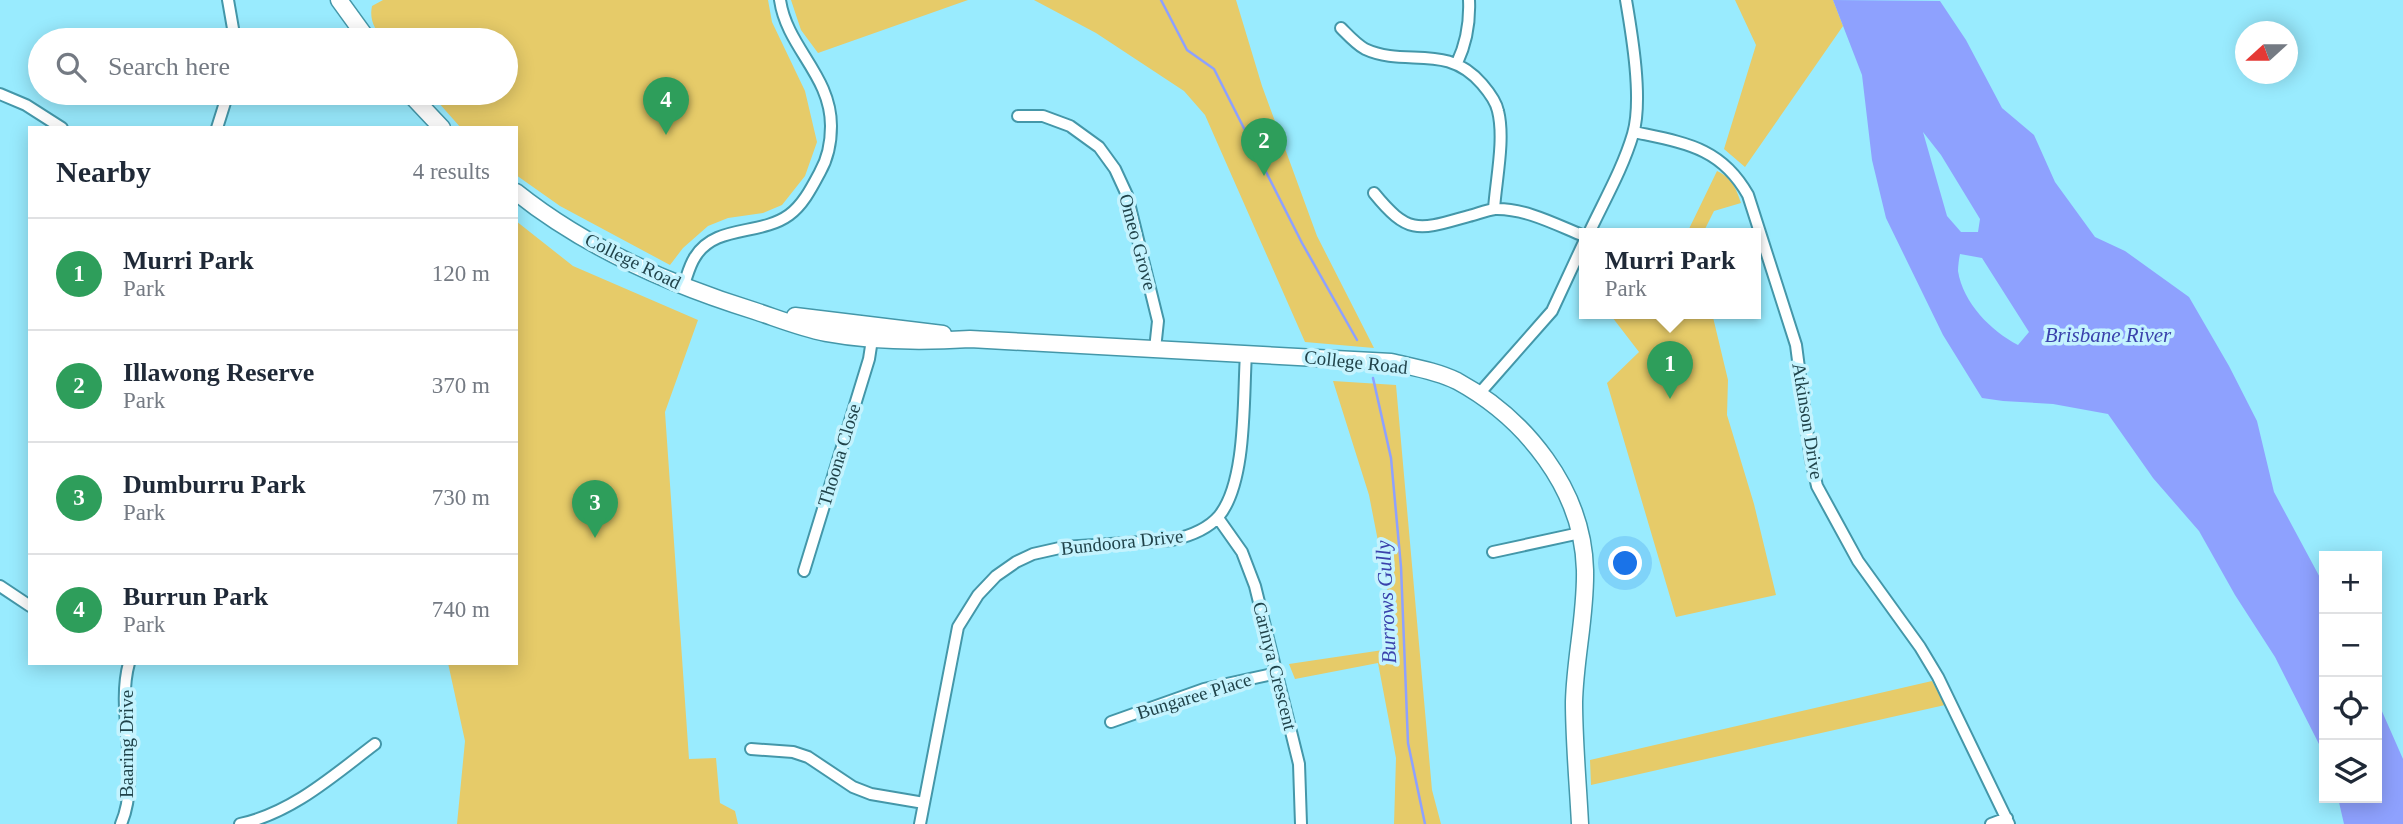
<!DOCTYPE html>
<html lang="en">
<head>
<meta charset="utf-8">
<style>
  body { margin:0; font-family:Georgia,serif; background:#f2f2f3; color:#1f2937 }
  .controls { position:absolute; right:21px; bottom:21px; display:grid; overflow:hidden; border-radius:0px; box-shadow:0 4px 18px #0003 }
  .controls button { width:63px; height:63px; display:grid; place-items:center; padding:0; border:0; border-bottom:2px solid #e0e1e3; background:#fff; color:#1f2937; font:35px sans-serif }
  .compass { position:absolute; left:2235px; top:21px; width:63px; height:63px; border-radius:50%; background:#fff; box-shadow:0 4px 18px #0003; rotate:249deg }
  .you { position:absolute; left:1626px; top:564px; width:24px; height:24px; margin:-18px; border:5px solid #fff; border-radius:50%; background:#1a73e8; box-shadow:0 0 0 10px #1a73e833 }
  .badge { display:grid; place-items:center; width:46px; height:46px; border-radius:50%; background:#b82e09; color:#fff; font-size:23px; font-weight:700 }
  .pin { position:absolute; translate:-50% -58px; filter:drop-shadow(0 2px 4px #0008) }
  .pin::after { content:''; position:absolute; top:37px; width:24px; height:21px; background:inherit; clip-path:polygon(0 0,100% 0,50% 100%) }
  .popup { position:absolute; left:1579px; top:228px; width:182px; height:91px; box-sizing:border-box; display:grid; place-content:center; border-radius:0px; background:#fff; filter:drop-shadow(0 2px 5px #0005); font-size:23px; white-space:nowrap; color:#747a83 }
  .popup b { font-size:26px; color:#1f2937 }
  .popup::after { content:''; position:absolute; left:50%; top:100%; margin-left:-14px; border:14px solid transparent; border-top-color:#fff }
  .list { margin:0; padding:0; list-style:none }
  h2 { display:flex; justify-content:space-between; align-items:center; height:91px; margin:0; padding:0 28px; font-size:30px }
  h2 small { font-size:23px; font-weight:400; color:#747a83 }
  .list li { display:grid; grid-template-columns:46px 1fr auto; gap:21px; align-items:center; box-sizing:border-box; height:112px; padding:0 28px; border-top:2px solid #e0e1e3 }
  .list b { display:block; font-size:26px; white-space:nowrap }
  .list p { margin:0; font-size:23px; white-space:nowrap; color:#747a83 }
  .list em { font-size:23px; font-style:normal; color:#747a83 }
  .icon { flex:none; width:38px; height:38px; fill:none; stroke:currentColor; stroke-width:2; stroke-linecap:round; stroke-linejoin:round }
  .map { position:relative; flex:none; width:2403px; height:824px; overflow:hidden }
  .search { position:absolute; background:#fff; box-shadow:0 4px 18px #0003; left:28px; top:28px; width:490px; height:77px; display:flex; align-items:center; gap:18px; box-sizing:border-box; padding:0 24px; border-radius:38px; color:#747a83; font-size:26px }
  .panel { position:absolute; background:#fff; box-shadow:0 4px 18px #0003; left:28px; top:126px; width:490px; height:539px; border-radius:0px }
  .map>svg:first-child { display:block }
</style>
</head>
<body>
<div class="map">
<svg width="2403" height="824" viewBox="0 0 2403 824">
  <rect width="100%" height="100%" fill="#99ebfe"/>
  <path fill="#e6cb69" d="M383,0H768L772,22L805,91L817,142L805,176L782,205L763,213L728,218L708,226L683,248L670,265L560,206L516,175V128H461L430,93H506V40H384C375,30 369,20 372,6Z
    M791,0H968L818,53L801,30Z
    M1034,0H1236L1262,86L1317,236L1374,348L1305,342L1205,115L1184,91L1096,33Z
    M1735,0H1833L1843,26L1745,167L1724,149L1756,45Z
    M1717,171C1732,178 1736,188 1741,203L1714,211L1703,233H1687Z
    M516,221L573,266L698,320L665,412L689,759L716,758L720,803L735,811L738,824H457L465,741L448,663H516Z
    M1609,313H1712L1728,380L1727,415L1754,504L1776,595L1676,617L1607,383L1639,352Z
    M1333,381L1396,385L1432,790L1441,824H1394L1396,758L1378,663L1295,679L1289,664L1383,650L1391,608L1369,495Z
    M1932,681L1945,705L1591,785L1590,760Z"/>
  <path fill="#8ea1fe" fill-rule="evenodd" d="M1833,0L1940,1L1966,40L2002,108L2034,135L2055,182L2095,237L2125,251L2189,297L2229,366L2257,421L2274,492L2324,585V754L2275,657L2235,595L2199,531L2153,478L2108,414L2053,404L2003,401L1982,398L1943,335L1886,218L1872,160L1862,75ZM1923,132L1941,155L1980,219L1978,232H1961L1947,216ZM1960,254L1982,258L2029,332L2018,345C1991,331 1963,303 1958,271C1958,266 1959,259 1960,254Z
    M2377,700L2403,759V824H2344L2338,798H2377Z"/>
  <g fill="none" stroke-linecap="round" stroke-linejoin="round">
    <path stroke="#8ea1fe" stroke-width="2.5" d="M1161,0L1187,50L1214,69L1302,243L1357,340
      M1373,378L1391,458L1401,567L1408,743L1425,824"/>
    <g stroke="#4497a9" stroke-width="14">
      <path id="minor" d="M228,0L235,40
        M1341,28C1348,35 1356,44 1365,49C1406,68 1446,42 1482,84C1488,91 1496,101 1498,111C1505,139 1496,180 1494,209
        M1457,63C1466,44 1470,22 1469,0
        M0,94L26,105L62,128
        M1018,116H1043L1070,126L1099,147L1115,169L1127,195L1158,321L1155,349
        M217,128L228,93
        M1634,132C1685,143 1721,147 1748,195L1796,345L1811,460L1817,486L1858,561L1920,647L1938,677L2009,824
        M1374,193C1409,236 1419,230 1469,216C1477,214 1487,210 1495,209C1525,208 1557,225 1584,236
        M1589,233C1604,201 1623,168 1633,134C1643,100 1632,35 1626,0
        M683,287C687,277 689,266 695,257C715,224 760,236 789,215C803,205 812,187 820,172C828,158 831,143 831,126C831,75 787,48 780,0
        M1478,395L1552,311L1584,242
        M1218,518L1242,552L1255,586L1299,764L1301,824
        M1493,552L1580,533
        M804,571L869,359L873,333
        M0,586L30,606
        M1111,722L1204,689L1277,673
        M751,749L793,752L808,757L853,787L871,794L924,803
        M121,824C142,775 115,713 129,663
        M240,824C292,813 334,775 375,744
        M920,824L958,627L978,595L996,576L1016,562L1033,554L1064,547L1172,540C1190,536 1207,530 1219,516C1247,482 1243,397 1246,354
        M1991,824L2007,818"/>
    </g>
    <g stroke="#4497a9" stroke-width="19">
      <path id="secondary" d="M339,0L368,40
        M409,93L442,128
        M516,192C586,248 671,285 755,311C779,319 801,328 826,333C874,342 922,342 970,339L1391,362C1412,367 1437,371 1457,381C1525,418 1583,489 1585,570C1586,615 1575,658 1574,702C1574,742 1578,784 1580,824
        M795,316L943,334"/>
    </g>
    <use href="#minor" stroke="#fff" stroke-width="10"/>
    <use href="#secondary" stroke="#fff" stroke-width="16"/>
  </g>
  <g text-anchor="middle" dominant-baseline="central" stroke-width="7" stroke-linejoin="round" paint-order="stroke">
    <g font-size="19" fill="#20434a" stroke="#c4f3fe">
      <text transform="translate(1138 242) rotate(75)">Omeo Grove</text>
      <text transform="translate(633 261) rotate(26)">College Road</text>
      <text transform="translate(1356 362) rotate(6)">College Road</text>
      <text transform="translate(1808 421) rotate(81)">Atkinson Drive</text>
      <text transform="translate(839 455) rotate(-73)">Thoona Close</text>
      <text transform="translate(1122 542) rotate(-6)">Bundoora Drive</text>
      <text transform="translate(1275 666) rotate(76)">Carinya Crescent</text>
      <text transform="translate(1194 696) rotate(-17)">Bungaree Place</text>
      <text transform="translate(126 744) rotate(-90)">Baaring Drive</text>
    </g>
    <g font-size="21" font-style="italic" fill="#3a42ac" stroke="#c4f3fe">
      <text x="2108" y="335">Brisbane River</text>
      <text transform="translate(1386 602) rotate(-93)">Burrows Gully</text>
    </g>
  </g>
</svg>
<div class="controls">
<button>+</button>
<button>−</button>
<button><svg class="icon" aria-label="locate" viewBox="0 0 24 24"><circle cx="12" cy="12" r="6"/><path d="M12 2v4M12 18v4M2 12h4M18 12h4"/></svg></button>
<button><svg class="icon" aria-label="layers" viewBox="0 0 24 24"><path d="M12 4l9 5-9 5-9-5zM3 14l9 5 9-5"/></svg></button>
</div>
<svg class="compass" viewBox="-18 -18 36 36"><path d="M0-13l5 13h-10z" fill="#e53935"/><path d="M0 13l5-13h-10z" fill="#747a83"/></svg>
<div class="you"></div>
<div class="pin badge" style="left:1670px;top:399px;background:#2e9e5b">1</div>
<div class="popup"><b>Murri Park</b>Park</div>
<div class="pin badge" style="left:1264px;top:176px;background:#2e9e5b">2</div>
<div class="pin badge" style="left:595px;top:538px;background:#2e9e5b">3</div>
<div class="pin badge" style="left:666px;top:135px;background:#2e9e5b">4</div>
<div class="search"><svg class="icon" aria-label="search" viewBox="0 0 24 24"><circle cx="10" cy="10" r="6"/><path d="M15 15l6 6"/></svg>Search here</div>
<section class="panel">
<h2>Nearby<small>4 results</small></h2>
<ul class="list">
<li><span class="badge" style="background:#2e9e5b">1</span><div><b>Murri Park</b><p>Park</p></div><em>120 m</em></li>
<li><span class="badge" style="background:#2e9e5b">2</span><div><b>Illawong Reserve</b><p>Park</p></div><em>370 m</em></li>
<li><span class="badge" style="background:#2e9e5b">3</span><div><b>Dumburru Park</b><p>Park</p></div><em>730 m</em></li>
<li><span class="badge" style="background:#2e9e5b">4</span><div><b>Burrun Park</b><p>Park</p></div><em>740 m</em></li>
</ul>
</section>
</div>
</body>
</html>
